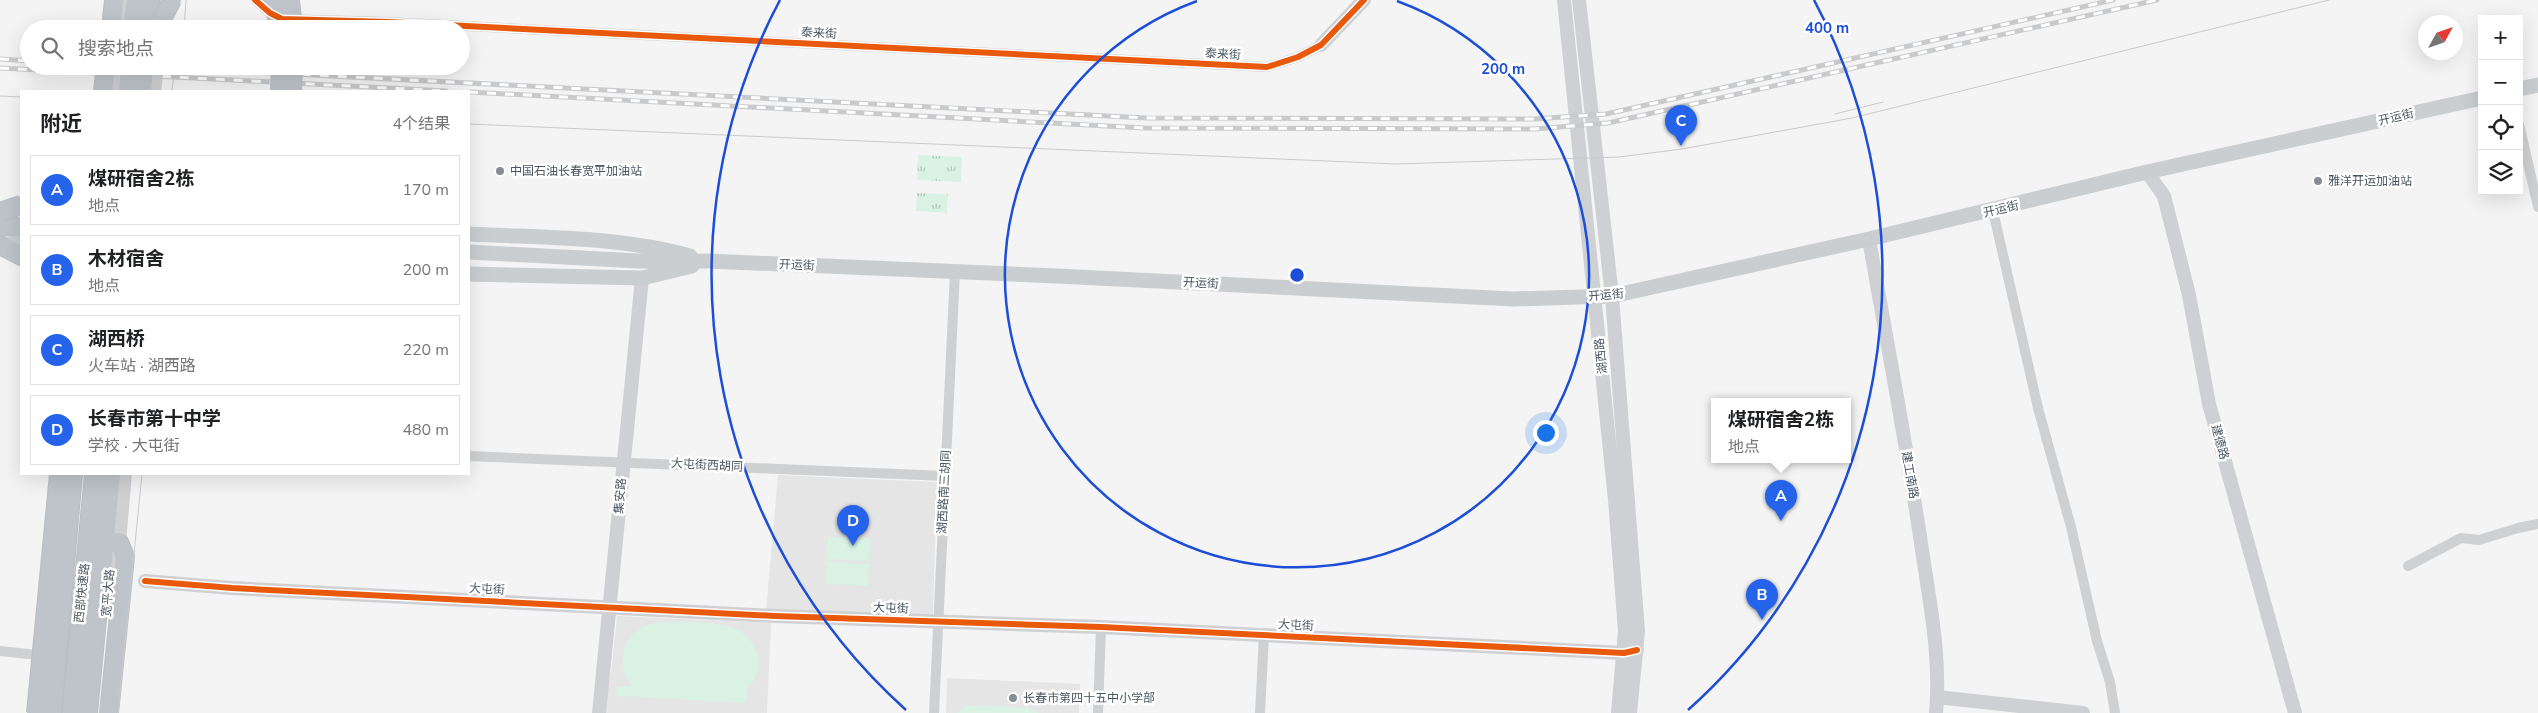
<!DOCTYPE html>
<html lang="zh">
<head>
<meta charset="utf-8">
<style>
  body { margin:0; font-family:"Nunito Sans","Noto Sans SC",sans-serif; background:#f6f6f6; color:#202124 }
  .controls { position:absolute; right:15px; top:15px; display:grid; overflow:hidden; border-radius:0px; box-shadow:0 5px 20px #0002 }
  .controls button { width:45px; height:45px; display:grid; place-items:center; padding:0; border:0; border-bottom:1px solid #e0e0e0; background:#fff; color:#202124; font:25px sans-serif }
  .compass { position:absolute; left:2418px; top:15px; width:45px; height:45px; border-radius:50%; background:#fff; box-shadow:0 5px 20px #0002; rotate:50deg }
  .you { position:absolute; left:1545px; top:432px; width:18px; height:18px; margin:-12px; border:4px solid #fff; border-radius:50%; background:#1a73e8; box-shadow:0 0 0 8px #1a73e833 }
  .badge { display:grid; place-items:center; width:32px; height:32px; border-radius:50%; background:#2563eb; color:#fff; font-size:16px; font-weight:700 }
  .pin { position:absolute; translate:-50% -41px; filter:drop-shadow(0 1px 2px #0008) }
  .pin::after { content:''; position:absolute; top:26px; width:18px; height:15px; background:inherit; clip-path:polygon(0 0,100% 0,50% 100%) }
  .popup { position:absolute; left:1711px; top:398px; width:140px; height:65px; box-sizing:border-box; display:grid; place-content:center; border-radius:0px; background:#fff; filter:drop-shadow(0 1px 4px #0005); font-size:16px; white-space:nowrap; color:#757577 }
  .popup b { font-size:19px; color:#202124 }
  .popup::after { content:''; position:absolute; left:50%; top:100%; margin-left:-10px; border:10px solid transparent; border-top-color:#fff }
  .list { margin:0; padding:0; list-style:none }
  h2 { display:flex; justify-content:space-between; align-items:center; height:65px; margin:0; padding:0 20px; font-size:21px }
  h2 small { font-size:16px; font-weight:400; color:#757577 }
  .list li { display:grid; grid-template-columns:32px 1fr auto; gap:15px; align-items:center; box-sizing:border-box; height:70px; margin:0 10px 10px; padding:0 10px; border:1px solid #e0e0e0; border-radius:0px }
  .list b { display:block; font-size:19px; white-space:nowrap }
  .list p { margin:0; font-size:16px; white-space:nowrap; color:#757577 }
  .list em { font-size:16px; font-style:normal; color:#757577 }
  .icon { flex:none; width:28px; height:28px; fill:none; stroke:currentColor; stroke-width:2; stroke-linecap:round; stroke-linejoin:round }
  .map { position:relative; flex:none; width:2538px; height:713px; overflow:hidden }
  .search { position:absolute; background:#fff; box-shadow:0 5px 20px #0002; left:20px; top:20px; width:450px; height:55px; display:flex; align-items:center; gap:12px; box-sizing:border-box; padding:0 18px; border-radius:28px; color:#757577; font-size:19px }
  .panel { position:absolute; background:#fff; box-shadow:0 5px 20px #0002; left:20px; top:90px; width:450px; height:385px; border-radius:0px }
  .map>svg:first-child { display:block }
</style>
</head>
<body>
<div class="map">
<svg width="2538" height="713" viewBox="0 0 2538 713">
  <defs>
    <pattern id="grass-tufts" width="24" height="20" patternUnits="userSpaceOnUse" patternTransform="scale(1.25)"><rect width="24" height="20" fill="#d9f2e3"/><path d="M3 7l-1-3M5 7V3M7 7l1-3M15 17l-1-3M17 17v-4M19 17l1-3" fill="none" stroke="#b2c7bb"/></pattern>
  </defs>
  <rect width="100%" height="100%" fill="#f4f4f4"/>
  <path fill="#e6e5e6" d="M778,475L937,482L933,615L766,611Z
    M617,616L771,623L767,713H606L609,673H611Z
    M947,678L1080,684L1079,713H946Z"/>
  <path fill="url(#grass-tufts)" d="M918,155L962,157L961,182L917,180Z
    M917,193L948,194L947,213L916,211Z"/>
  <path fill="#d9f2e3" d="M828,537L870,538L869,561L827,559Z
    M827,562L869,564L868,586L826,584Z
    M662,622C693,624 748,615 757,655C760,669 755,681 746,691L748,692L747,703L616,696L617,686H632C611,659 628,624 662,622Z
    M968,705L1030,708L1039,713H957Z"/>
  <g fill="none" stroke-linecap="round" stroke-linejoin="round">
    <g stroke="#b9bec3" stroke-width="20">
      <path id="highway" d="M111,29L114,0
        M132,29L136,0
        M147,29L150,0
        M0,226L21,227
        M0,245L21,256
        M71,713L94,474
        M88,713L111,474
        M109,713L125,557L119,542"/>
    </g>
    <path stroke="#ced0d2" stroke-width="10" d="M255,0L270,13L282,19L387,22L1267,67L1298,57L1321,45
      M2519,124L2538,207
      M1993,211L2038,408L2071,527L2097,641L2110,682L2115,713
      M469,456L945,476
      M2408,566L2461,538L2479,540L2518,528L2538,524
      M0,651L47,656
      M934,713L955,271
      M1098,713L1101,627
      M1260,713L1264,635"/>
    <path stroke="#ced0d4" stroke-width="14" d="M1564,0L1615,500L1625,631L1618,713
      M1579,0L1612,296L1638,631L1630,713
      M121,29L123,0
      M1321,45L1364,0
      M2147,172L2164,196L2189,295L2209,404L2295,713
      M1869,239C1887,343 1907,446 1922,550C1930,604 1941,658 1936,713
      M110,575L111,559L119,542L125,474
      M145,581L232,588L775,616L1101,627L1624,653L1637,650
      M1937,697L2083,713
      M599,713L642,278"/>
    <path stroke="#caced1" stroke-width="15" d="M2519,89L2538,85
      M469,234C542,238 619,236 690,256
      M0,245L21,243
      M469,252L638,261H708L1057,276L1513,299L1612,296L1869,239L2147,172L2482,98
      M469,274L642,278L692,266"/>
    <use href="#highway" stroke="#bec4c9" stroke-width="18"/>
    <path stroke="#c9cacc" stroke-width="1" d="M184,29L186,0
      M172,91L175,66
      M0,96L21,97
      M1835,114L1883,102
      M469,124L1396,164L1619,157L1682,149L1852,118L2329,0
      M118,713L142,474"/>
    <g stroke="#c9cacc" stroke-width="5">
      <path id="rail" d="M0,59L29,61
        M140,66L1146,118L1534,119L1606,114L2113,0
        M0,68L446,91
        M469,92L1145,128L1534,129L1608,123L2157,0"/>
    </g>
    <use href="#rail" stroke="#fff" stroke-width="3" stroke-dasharray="9" stroke-linecap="butt"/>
    <g stroke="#b9bec3" stroke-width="20" stroke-linecap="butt">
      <path id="highway-bridge" d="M272,0L280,29
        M290,0L293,29
        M157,29L172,0
        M103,91L106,66
        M128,91L130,66
        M142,91L144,66
        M280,91L281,66
        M292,91L293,66
        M0,212L21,205
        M36,713L59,474
        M52,713L73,474"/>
    </g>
    <path stroke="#ced0d4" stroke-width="14" d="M115,91L117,66
      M154,91L157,66"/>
    <use href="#highway-bridge" stroke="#bec4c9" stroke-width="18"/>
    <g stroke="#fff" stroke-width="9">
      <path id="cycleway" d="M255,0L270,13L282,19L387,22L1267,67L1298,57L1321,45L1364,0
        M145,581L232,588L775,616L1101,627L1624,653L1637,650"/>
    </g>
    <use href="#cycleway" stroke="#e8590c" stroke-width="6"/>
  </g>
  <g fill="none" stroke="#1d4ed8" stroke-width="2.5">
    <path d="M1397 1A292 292 0 1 1 1197 1"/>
    <path d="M906 710A585 585 0 0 1 780 0M1814 0A585 585 0 0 1 1688 710"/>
  </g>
  <g fill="#868d94" stroke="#fff" stroke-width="2">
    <circle cx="500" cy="171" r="5"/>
    <circle cx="2318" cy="181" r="5"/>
    <circle cx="1013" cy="698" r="5"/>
  </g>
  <g text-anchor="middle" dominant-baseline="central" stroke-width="5" stroke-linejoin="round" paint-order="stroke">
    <g font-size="12" fill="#4a5661" stroke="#fff">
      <text transform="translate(819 33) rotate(3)">泰来街</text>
      <text transform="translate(1223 54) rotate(3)">泰来街</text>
      <text transform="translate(2396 117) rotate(-13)">开运街</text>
      <text transform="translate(2001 209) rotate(-13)">开运街</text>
      <text transform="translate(797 265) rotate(2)">开运街</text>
      <text transform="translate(1201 283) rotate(3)">开运街</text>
      <text transform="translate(1606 295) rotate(-5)">开运街</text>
      <text transform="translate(1601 356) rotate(-96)">湖西路</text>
      <text transform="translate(2220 442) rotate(75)">建德路</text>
      <text transform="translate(707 465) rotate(3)">大屯街西胡同</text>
      <text transform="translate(1910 475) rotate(80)">建工南路</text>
      <text transform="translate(944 492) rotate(-87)">湖西路南三胡同</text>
      <text transform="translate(620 496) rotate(-85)">集安路</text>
      <text transform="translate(487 589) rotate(3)">大屯街</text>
      <text transform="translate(82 593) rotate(-84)">西部快速路</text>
      <text transform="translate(108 593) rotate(-85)">宽平大路</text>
      <text transform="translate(891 608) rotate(2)">大屯街</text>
      <text transform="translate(1296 625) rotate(3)">大屯街</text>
    </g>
    <g font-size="12" fill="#4a5661" stroke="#fff" text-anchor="start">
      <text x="510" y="171">中国石油长春宽平加油站</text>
      <text x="2328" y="181">雅洋开运加油站</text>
      <text x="1023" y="698">长春市第四十五中小学部</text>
    </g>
  </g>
  <circle cx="1297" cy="275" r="8" fill="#1d4ed8" stroke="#fff" stroke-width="2.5"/>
  <g font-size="15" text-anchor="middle" font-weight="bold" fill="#1d4ed8" stroke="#fff" stroke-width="5" stroke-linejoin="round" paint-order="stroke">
    <text x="1827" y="33">400 m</text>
    <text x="1503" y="74">200 m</text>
  </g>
</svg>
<div class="controls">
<button>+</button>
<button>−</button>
<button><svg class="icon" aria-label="locate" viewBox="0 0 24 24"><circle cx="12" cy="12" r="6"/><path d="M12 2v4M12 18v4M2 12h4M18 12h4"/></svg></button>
<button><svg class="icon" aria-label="layers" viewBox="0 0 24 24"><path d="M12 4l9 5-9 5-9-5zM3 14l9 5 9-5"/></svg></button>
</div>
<svg class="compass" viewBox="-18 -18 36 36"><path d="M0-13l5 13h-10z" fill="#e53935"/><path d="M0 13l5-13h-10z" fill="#757577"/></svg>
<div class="you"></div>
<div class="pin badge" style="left:1781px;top:521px">A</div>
<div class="popup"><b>煤研宿舍2栋</b>地点</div>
<div class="pin badge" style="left:1762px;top:620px">B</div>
<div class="pin badge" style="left:1681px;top:146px">C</div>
<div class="pin badge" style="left:853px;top:546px">D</div>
<div class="search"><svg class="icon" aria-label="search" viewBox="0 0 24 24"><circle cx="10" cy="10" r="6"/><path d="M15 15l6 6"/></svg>搜索地点</div>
<section class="panel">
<h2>附近<small>4个结果</small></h2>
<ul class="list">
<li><span class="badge">A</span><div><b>煤研宿舍2栋</b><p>地点</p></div><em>170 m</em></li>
<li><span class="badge">B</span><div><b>木材宿舍</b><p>地点</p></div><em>200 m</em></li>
<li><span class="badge">C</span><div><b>湖西桥</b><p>火车站 · 湖西路</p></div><em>220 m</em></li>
<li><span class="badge">D</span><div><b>长春市第十中学</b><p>学校 · 大屯街</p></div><em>480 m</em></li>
</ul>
</section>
</div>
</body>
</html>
